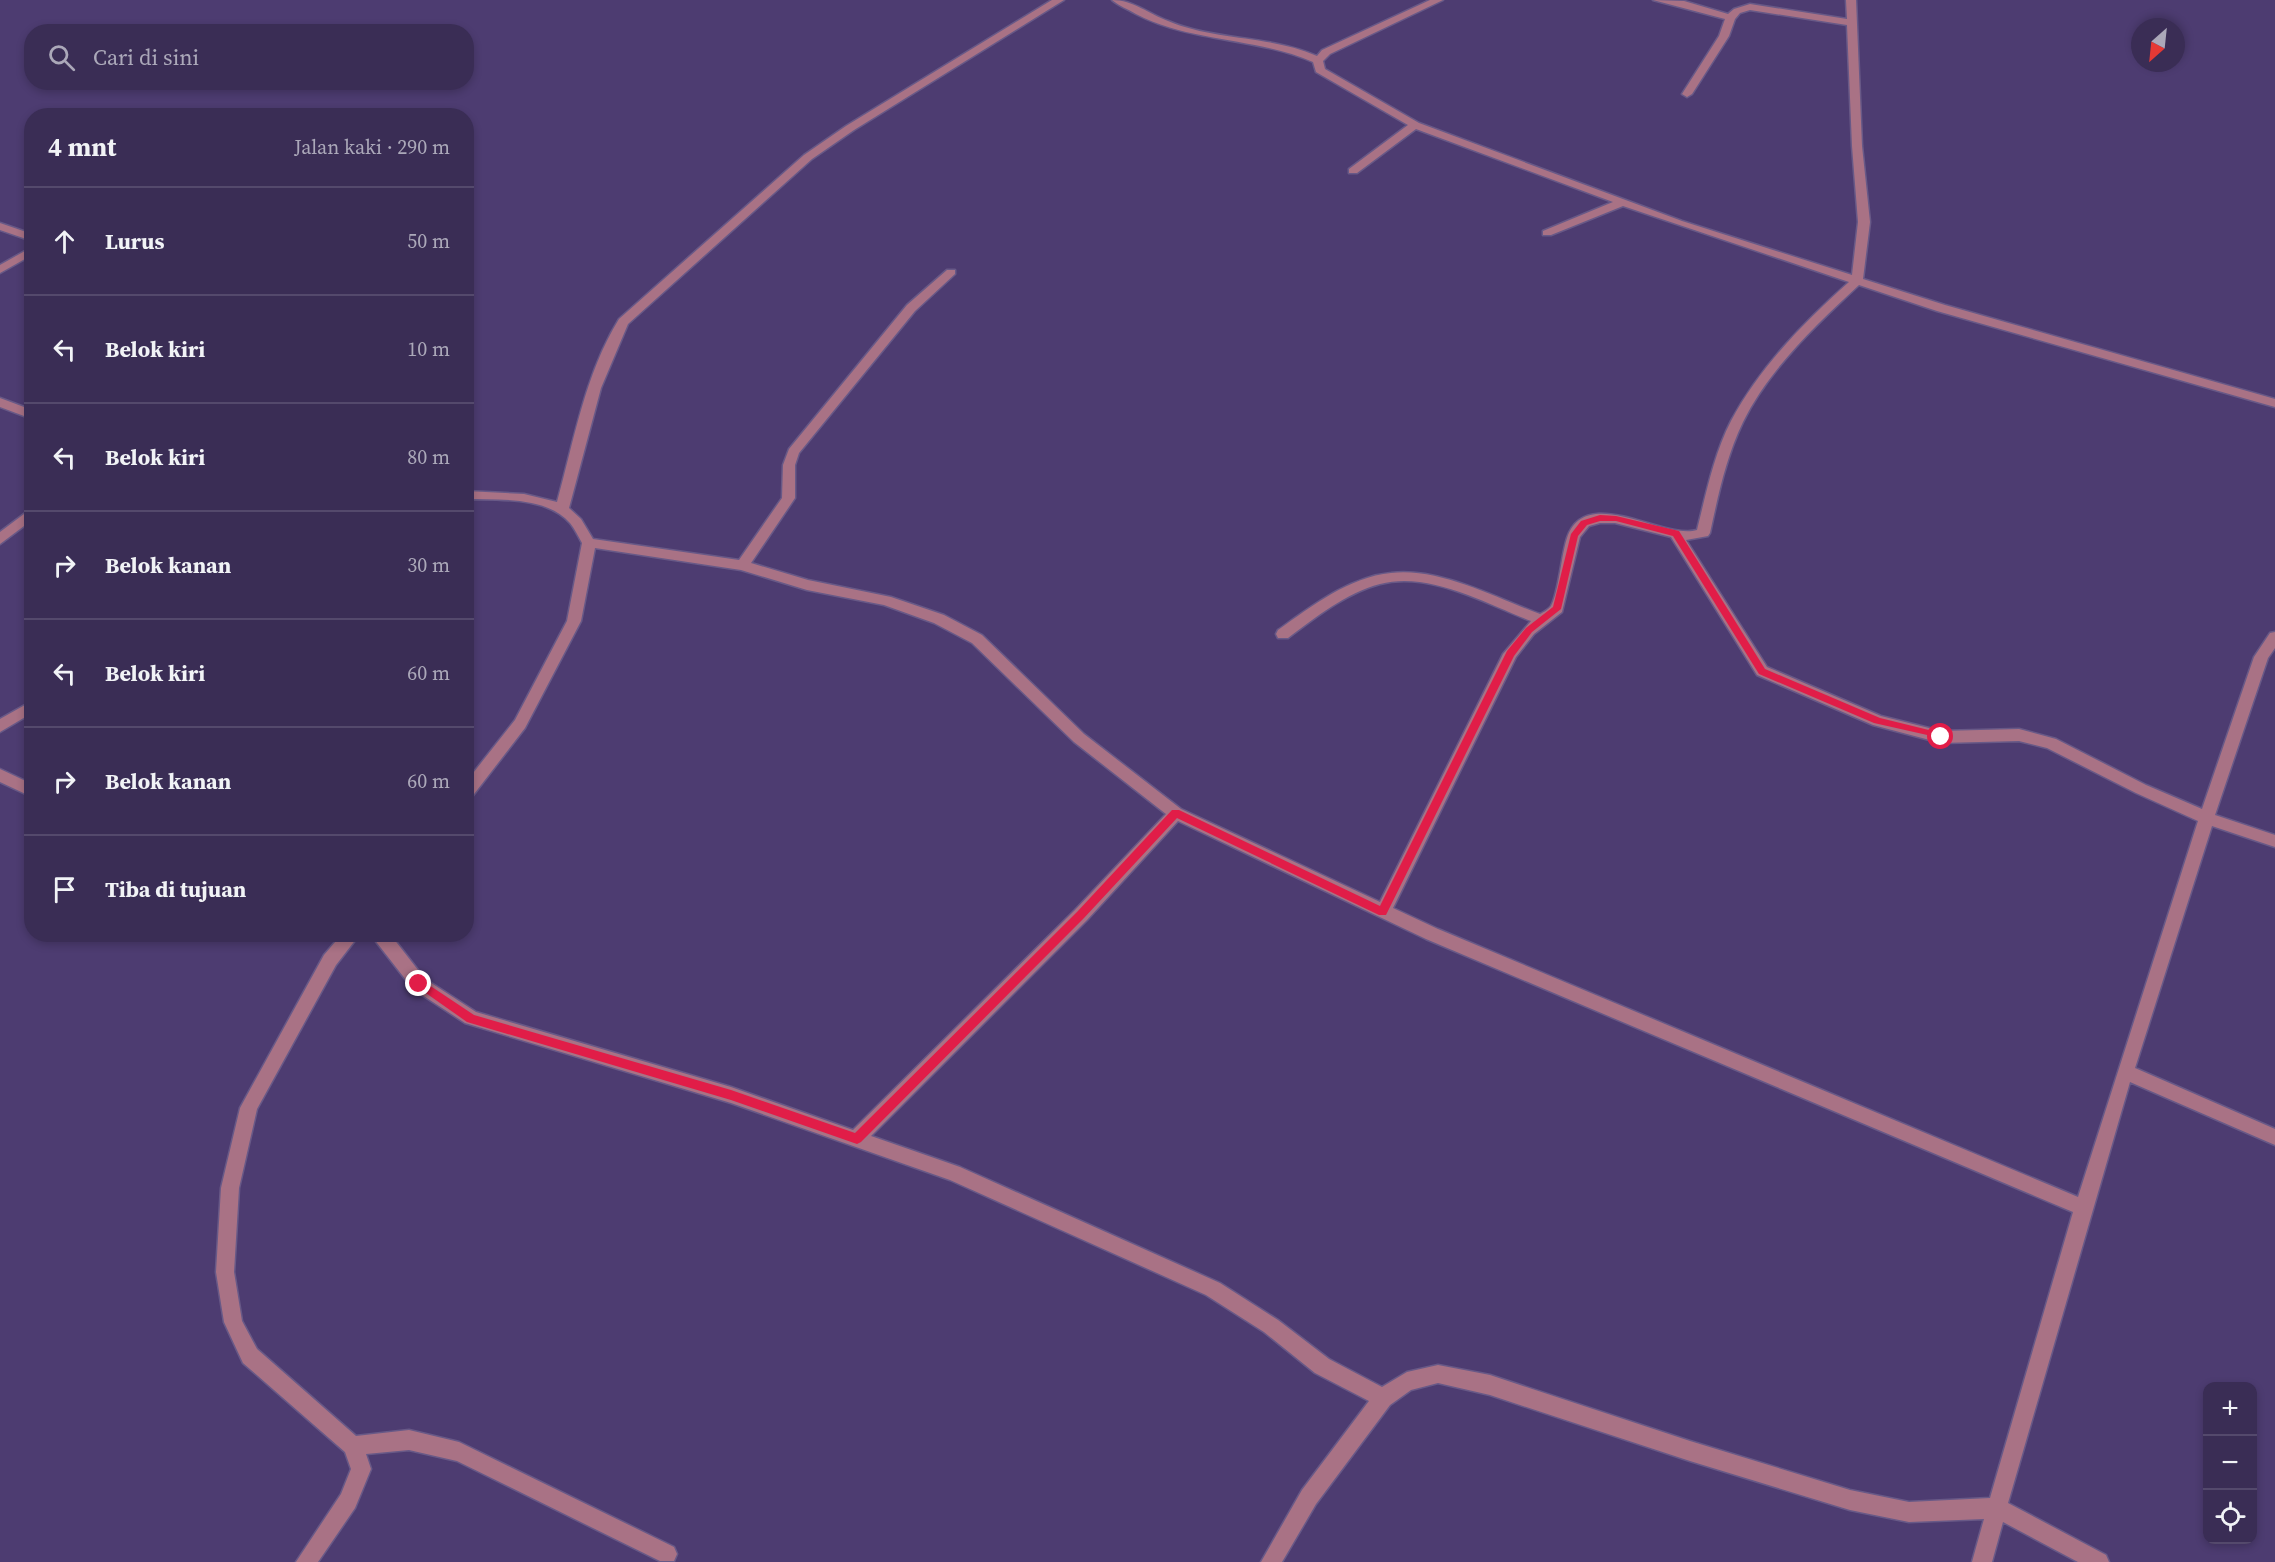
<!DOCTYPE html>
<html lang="id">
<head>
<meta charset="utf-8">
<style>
  body { margin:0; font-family:"Source Serif 4",serif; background:#41355b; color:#f1f3f6 }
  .controls { position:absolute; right:18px; bottom:18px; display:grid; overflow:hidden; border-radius:12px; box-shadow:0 3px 9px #0003 }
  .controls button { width:54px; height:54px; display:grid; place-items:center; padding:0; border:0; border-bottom:2px solid #54496c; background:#3a2d55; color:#f1f3f6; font:30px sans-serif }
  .compass { position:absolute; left:2131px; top:18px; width:54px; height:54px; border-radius:50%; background:#3a2d55; box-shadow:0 3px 9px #0003; rotate:207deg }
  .stop { position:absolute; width:18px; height:18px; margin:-14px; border:4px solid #e11d48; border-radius:50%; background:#fff }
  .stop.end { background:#e11d48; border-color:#fff; box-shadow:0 2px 6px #0008 }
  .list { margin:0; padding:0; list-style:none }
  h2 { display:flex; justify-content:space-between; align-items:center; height:78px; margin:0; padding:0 24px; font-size:26px }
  h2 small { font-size:20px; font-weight:400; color:#aba8b9 }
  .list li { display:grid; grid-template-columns:39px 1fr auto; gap:18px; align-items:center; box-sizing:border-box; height:108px; padding:0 24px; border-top:2px solid #54496c }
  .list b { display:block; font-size:22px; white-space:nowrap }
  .list em { font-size:20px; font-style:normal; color:#aba8b9 }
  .icon { flex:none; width:33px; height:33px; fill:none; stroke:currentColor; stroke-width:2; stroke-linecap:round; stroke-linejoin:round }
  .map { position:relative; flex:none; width:2275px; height:1562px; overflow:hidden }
  .search { position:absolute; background:#3a2d55; box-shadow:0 3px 9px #0003; left:24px; top:24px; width:450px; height:66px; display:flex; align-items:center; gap:15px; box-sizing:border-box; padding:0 21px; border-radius:24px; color:#aba8b9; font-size:22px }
  .panel { position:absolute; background:#3a2d55; box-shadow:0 3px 9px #0003; left:24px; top:108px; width:450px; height:834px; border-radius:24px }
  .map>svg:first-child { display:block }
</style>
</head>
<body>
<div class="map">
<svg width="2275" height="1562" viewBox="0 0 2275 1562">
  <rect width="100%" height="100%" fill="#4d3c71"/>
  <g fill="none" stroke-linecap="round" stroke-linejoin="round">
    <g stroke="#685987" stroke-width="3">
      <path id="minor" d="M1052,0H1064L854,130L812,159L628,324L601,388L569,508L581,519L593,539L739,560L782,498L783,465L789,449L907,305L947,270H955V274L915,311L799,453L795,465V498L751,563L808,580L891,597L944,615L982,635L1084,734L1181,809L1380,902L1503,654L1531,621C1486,604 1430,571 1380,584C1346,593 1316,617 1288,638H1278L1276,634L1278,630C1312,606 1349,577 1391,573C1439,567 1496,598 1540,614C1544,612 1549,609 1551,606C1559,591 1561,556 1567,538C1585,483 1663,540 1697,530C1706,494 1714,454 1731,421C1760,367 1804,322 1849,282L1623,206L1551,235H1543V231L1613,202L1416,129L1357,173H1349V169L1408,125L1316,72L1313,62C1256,37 1192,43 1136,14C1128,9 1119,6 1112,0C1133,0 1149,14 1168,21C1215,41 1269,35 1317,56L1322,50L1430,0H1443L1330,54L1323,61L1325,69L1419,123L1682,221L1852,275L1858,222L1852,146L1847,25L1750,10L1740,13L1735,19L1729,36L1692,94L1687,97L1682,94L1719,36L1725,19L1653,0L1684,1L1728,14L1734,9L1750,4L1847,19L1846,0H1856L1862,146L1870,222L1863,279L1945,305L2275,399V407L1937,311L1859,285C1816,325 1769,369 1743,422C1726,457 1718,496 1710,533L1708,536L1686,540L1767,667L1881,716L1941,731L2019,729L2056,739L2146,785L2202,809L2254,657L2270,633L2275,632V648L2268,658L2215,815L2275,835V847L2212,826L2135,1068L2275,1129V1145L2130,1082L2008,1503L2106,1555L2109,1562H2078L2003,1522L1992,1562H1972L1984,1519L1909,1522L1850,1510L1690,1461L1490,1395L1438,1383L1411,1390L1390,1405L1316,1504L1282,1562H1261L1302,1490L1369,1401L1315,1373L1264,1332L1206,1295L950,1180L731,1103L465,1023L413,989L374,939L372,934H390L425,979L476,1012L731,1087L853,1130L1075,910L1166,814L1074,742L972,643L934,623L884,605L807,590L741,570L595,548L581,621L525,728L471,798L466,800V782L515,720L567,621L582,543C578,536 575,529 570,523C546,496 499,500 466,499V491L524,494L557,502C574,441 585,374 619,319L804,155L846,126ZM1600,523H1615L1671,537L1757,675L1873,725L1941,743L2019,741L2047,748L2136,793L2198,821L2078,1197L1438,929L1393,908L1516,657L1534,634L1562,612L1580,537L1589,526ZM1178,821L1426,939L2073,1212L1990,1498L1909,1502L1850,1490L1690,1441L1490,1375L1438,1365L1407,1372L1382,1387L1329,1359L1278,1320L1220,1283L960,1167L871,1136L1087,920Z
        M0,223L32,234V241L0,230Z
        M32,247V255L0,273V265Z
        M0,398L32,410V419L0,407Z
        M32,508V520L0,544V532Z
        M32,701V713L0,732V719Z
        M0,769L32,784V797L0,782Z
        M342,934H360L336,965L257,1109L239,1188L234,1272L242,1321L257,1349L356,1436L409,1430L459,1442L674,1547L677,1554L674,1561H660L457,1461L409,1450L366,1454L371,1469L355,1508L318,1562H296L341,1494L351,1469L345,1452L243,1363L224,1322L216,1272L221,1188L240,1108L324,955Z"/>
    </g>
    <use href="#minor" fill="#a97285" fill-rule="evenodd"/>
  </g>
  <path fill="#e11d48" d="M1600,515L1616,516L1679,531L1765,669L1880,718L1945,734V739L1874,723L1759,674L1673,536L1616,521H1600L1587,525L1578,536L1561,609L1532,632L1514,656L1386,915H1379L1177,818L1084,918L861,1142L857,1144L731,1100L467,1022L413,984L415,981H423L474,1015L731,1090L855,1133L1077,912L1172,810H1179L1380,906L1507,651L1526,628L1553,607L1571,534L1581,521Z"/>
</svg>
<div class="controls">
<button>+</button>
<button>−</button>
<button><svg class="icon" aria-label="locate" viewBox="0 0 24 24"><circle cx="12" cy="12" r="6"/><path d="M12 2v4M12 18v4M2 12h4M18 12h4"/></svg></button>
</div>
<svg class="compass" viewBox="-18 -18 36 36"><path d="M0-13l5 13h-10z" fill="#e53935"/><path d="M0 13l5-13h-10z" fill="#aba8b9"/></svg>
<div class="stop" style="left:1941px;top:737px"></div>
<div class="stop end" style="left:419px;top:984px"></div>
<div class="search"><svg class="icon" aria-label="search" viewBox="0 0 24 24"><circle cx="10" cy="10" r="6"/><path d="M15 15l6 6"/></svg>Cari di sini</div>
<section class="panel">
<h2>4 mnt<small>Jalan kaki · 290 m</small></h2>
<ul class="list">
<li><svg class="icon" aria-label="ahead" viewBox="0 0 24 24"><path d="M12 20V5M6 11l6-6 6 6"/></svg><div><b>Lurus</b></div><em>50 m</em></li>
<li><svg class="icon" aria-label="left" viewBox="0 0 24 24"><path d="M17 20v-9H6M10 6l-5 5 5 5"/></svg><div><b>Belok kiri</b></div><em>10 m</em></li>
<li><svg class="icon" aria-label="left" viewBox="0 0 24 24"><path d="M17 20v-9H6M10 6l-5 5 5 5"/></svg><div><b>Belok kiri</b></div><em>80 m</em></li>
<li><svg class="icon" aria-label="right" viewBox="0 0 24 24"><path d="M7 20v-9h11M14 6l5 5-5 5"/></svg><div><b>Belok kanan</b></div><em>30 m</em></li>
<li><svg class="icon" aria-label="left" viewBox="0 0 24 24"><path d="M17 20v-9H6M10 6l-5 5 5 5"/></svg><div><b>Belok kiri</b></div><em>60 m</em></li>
<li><svg class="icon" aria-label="right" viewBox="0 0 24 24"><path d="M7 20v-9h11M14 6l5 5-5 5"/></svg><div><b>Belok kanan</b></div><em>60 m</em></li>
<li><svg class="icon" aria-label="arrive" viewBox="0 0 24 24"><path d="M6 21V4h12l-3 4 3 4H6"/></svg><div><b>Tiba di tujuan</b></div></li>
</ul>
</section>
</div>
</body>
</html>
